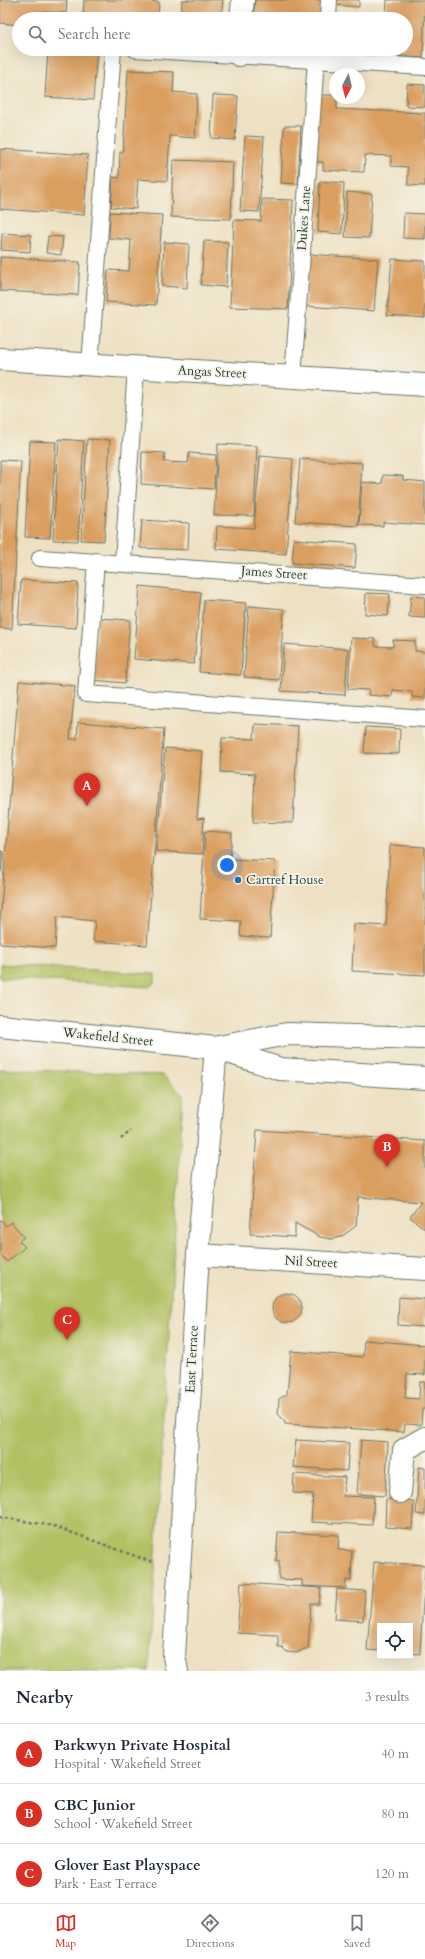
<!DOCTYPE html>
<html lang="en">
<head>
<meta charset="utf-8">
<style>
  body { margin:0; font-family:Cardo,serif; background:#f6f6f7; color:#1f2937 }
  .controls { position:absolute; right:12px; bottom:12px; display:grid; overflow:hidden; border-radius:0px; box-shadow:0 4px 16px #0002 }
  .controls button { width:36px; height:36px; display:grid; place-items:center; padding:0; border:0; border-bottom:1px solid #e0e1e3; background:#fff; color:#1f2937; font:20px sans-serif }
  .compass { position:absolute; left:329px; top:68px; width:36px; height:36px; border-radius:50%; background:#fff; box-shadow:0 4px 16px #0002; rotate:187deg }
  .you { position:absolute; left:227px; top:865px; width:14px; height:14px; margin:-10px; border:3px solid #fff; border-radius:50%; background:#1a73e8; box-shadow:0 0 0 6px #1a73e833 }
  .badge { display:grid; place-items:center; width:26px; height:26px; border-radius:50%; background:#d93025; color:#fff; font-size:13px; font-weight:700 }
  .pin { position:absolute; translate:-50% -33px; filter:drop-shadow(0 1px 2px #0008) }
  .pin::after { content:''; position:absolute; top:21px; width:14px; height:12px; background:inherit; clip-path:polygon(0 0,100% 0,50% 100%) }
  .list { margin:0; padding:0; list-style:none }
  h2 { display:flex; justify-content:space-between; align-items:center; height:52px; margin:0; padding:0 16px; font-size:17px }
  h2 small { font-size:13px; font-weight:400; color:#747a83 }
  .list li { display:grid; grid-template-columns:26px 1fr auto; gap:12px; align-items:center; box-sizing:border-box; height:60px; padding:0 16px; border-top:1px solid #e0e1e3 }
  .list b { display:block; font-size:15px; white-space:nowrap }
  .list p { margin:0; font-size:13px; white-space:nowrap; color:#747a83 }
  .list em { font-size:13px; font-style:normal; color:#747a83 }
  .icon { flex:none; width:22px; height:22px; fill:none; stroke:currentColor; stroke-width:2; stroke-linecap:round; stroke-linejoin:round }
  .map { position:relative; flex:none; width:425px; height:1671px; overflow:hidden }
  .search { position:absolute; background:#fff; box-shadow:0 4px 16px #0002; left:12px; right:12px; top:12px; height:44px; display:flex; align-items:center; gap:10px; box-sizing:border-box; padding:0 14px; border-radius:22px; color:#747a83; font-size:15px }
  .sheet { height:232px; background:#fff }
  nav { display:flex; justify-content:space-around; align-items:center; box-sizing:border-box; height:56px; border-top:1px solid #e0e1e3; background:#fff; font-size:11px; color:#747a83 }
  nav a { display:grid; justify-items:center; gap:2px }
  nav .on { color:#d93025 }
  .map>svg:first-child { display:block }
</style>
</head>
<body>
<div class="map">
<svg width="425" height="1671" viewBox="0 0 425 1671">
  <rect width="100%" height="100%" fill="#f7f3e8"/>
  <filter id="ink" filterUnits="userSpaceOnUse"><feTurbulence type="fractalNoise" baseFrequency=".025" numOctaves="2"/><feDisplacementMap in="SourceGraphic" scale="8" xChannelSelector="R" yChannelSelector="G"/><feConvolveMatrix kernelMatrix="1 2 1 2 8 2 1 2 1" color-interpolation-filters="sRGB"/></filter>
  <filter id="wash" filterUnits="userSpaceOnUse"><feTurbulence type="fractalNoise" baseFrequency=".012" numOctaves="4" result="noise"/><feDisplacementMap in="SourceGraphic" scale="16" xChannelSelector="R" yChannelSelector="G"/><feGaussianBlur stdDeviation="0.9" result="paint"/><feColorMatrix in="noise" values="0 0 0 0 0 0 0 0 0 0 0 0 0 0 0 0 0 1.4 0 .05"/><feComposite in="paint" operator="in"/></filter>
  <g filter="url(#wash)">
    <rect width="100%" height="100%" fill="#eee1c3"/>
    <path fill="#b2c164" stroke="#687f4c" d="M0,964L155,974V982L149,987L0,978Z
      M0,1069L163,1075L183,1095L149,1671H0Z"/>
    <g id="blocks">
      <path fill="#da9e5f" d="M0,0H67L66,13L43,12L42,19H19V25L0,23Z
        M84,0H139L159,2L158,19H107V17L83,15Z
        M182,0H223L221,19H181Z
        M255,0H322L321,19H253Z
        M336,0H359V7L335,5Z
        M387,0H425L423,58L384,56V49H406V19H386Z
        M48,49H97L93,100L45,97Z
        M251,49H319L318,59Z
        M358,49H381L380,60L357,58Z
        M128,70L174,72L173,92L197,94L195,138L170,136L167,181L138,179L136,209L111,207L113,177L119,178L120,152H123Z
        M407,84L425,85V107L406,106Z
        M213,95L238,96L235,140L211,138Z
        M316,95H335V98H337V109L425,113V186L408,185V167L391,166V156L365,155L364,172L323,170V162H313Z
        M284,126H301L298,184L281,183Z
        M245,136L264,137L259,212L240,211Z
        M0,149L88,155L84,215L0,209Z
        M173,160L233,162L231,219L171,217Z
        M320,181L344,183L342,234L318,232Z
        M347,192L372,194L369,238L345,237Z
        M262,199L293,200L288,309L230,307L234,220L261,221Z
        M110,212L162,215L156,305L106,302L108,270L129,271L131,240L109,238Z
        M404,213L425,214V239L403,238Z
        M2,233L31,235L30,252L1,250Z
        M48,236L63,237L61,255L46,253Z
        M204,241L228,242L226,287L201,285Z
        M164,242L189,244L187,288L162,286Z
        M308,254L378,259L374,311L305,306Z
        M0,257L80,262L78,295L0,291Z
        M392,259L425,261V318L387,315Z
        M59,439L84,441L78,541L53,540Z
        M87,439L110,440L104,541L81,540Z
        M30,441L56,442L50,538L25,537Z
        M218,444L257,446L254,516L214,515Z
        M142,452L165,453L164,462L188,463L189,453L216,455L214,489L141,484Z
        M260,456L293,459L286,554L216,549L217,526L254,528Z
        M300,459L362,463L358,526L295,522Z
        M0,460L21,461L12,629L0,628Z
        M383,475L403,476V480L425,482V525L383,522V526L359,525L362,482L382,484Z
        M142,520L189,523L188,550L140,548Z
        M294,539L357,544L355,568L292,563Z
        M21,580L78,583L76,628L18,624Z
        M140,586L201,592L194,664L134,659Z
        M366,593L390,594L388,616L365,614Z
        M411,596L425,597V618L409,617Z
        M204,600L246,603L241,675L199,672Z
        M249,606L284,609L279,680L244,677Z
        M97,618L130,620L125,683L93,680Z
        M351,638L375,639V646L393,647V640L415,641V651L425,652V698L412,697V692L393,690L392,697L368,695L369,690L348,689Z
        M284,644L348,649L345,695L281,691Z
        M19,681L75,686L70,739H77L78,722L164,729L147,945L93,941L95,921L57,917L55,948L0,944V921Z
        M255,724L298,726L293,823L253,822L255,774L221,772L222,738L254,739Z
        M366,727L400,729L399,754L364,753Z
        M165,748L202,751L197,819L204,818L202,854L156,851Z
        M205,831L232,833L230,859L275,861L270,938L240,936L241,921L200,919Z
        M390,845L425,847V975L352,971L354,924L386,926Z
        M0,851L3,852L1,872H0Z
        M257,1130L425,1141V1229L410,1217L421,1202L358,1197L356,1226L341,1237L331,1239L320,1237L295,1223V1237L250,1234Z
        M0,1219L6,1226L11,1222L24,1237L19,1241L25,1247L7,1262L0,1254Z
        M272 1308a15 15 0 1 1 30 0a15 15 0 1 1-30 0Z
        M399,1297L425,1299V1327L398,1325Z
        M364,1340L425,1345V1375L407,1374L405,1398L419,1399L420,1382H425V1409H422L421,1425L405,1424L404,1432L285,1424V1421L278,1414L279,1399L287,1394L291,1351L363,1357Z
        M296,1440L349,1443L347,1471L293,1467Z
        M361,1440L388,1442L385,1496L357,1494Z
        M419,1467L425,1468V1515L416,1514Z
        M294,1474L345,1477L343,1496L374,1497L372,1525L311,1522L313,1494L293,1493Z
        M386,1499L414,1501L412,1529L385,1527Z
        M278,1532L339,1535L338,1550L352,1551L351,1581L346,1580V1588L302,1586V1580L279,1579V1560L276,1562Z
        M374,1562L425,1565L420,1654L410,1653V1626H380V1651L367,1650Z
        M241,1583L321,1588L319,1604H311L308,1649H304L297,1653L287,1652L282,1647H278V1635L237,1633Z
        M337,1589L365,1591L363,1621L335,1619Z"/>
    </g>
  </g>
  <g filter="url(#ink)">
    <use href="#blocks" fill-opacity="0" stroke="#677666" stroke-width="1"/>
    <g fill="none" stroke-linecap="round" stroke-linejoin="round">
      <g stroke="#677666" stroke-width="18">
        <path id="service" d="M328,19L329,0
          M135,49L425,67
          M90,365L113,49
          M293,377L316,60
          M40,558L425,585
          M96,561L86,694L425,719
          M123,562L136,367"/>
      </g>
      <g stroke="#677666" stroke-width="24">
        <path id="minor" d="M241,19L243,0
          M239,55V49
          M198,1255L425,1269
          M400,1492L404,1450L425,1438"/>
      </g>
      <g stroke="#677666" stroke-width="24">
        <path id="tertiary" d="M0,359L425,385
          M177,1671L174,1656L198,1255L216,1048"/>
      </g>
      <g stroke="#677666" stroke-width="24">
        <path id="secondary" d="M0,1026L216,1048L280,1069L425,1078
          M219,1047L287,1034L425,1038"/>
      </g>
      <path stroke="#677666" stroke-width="2.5" stroke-dasharray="3 3" stroke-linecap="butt" d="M121,1139L131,1131
        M0,1517L54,1526L154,1563"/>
      <use href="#service" stroke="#fff" stroke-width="16"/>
      <use href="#minor" stroke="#fff" stroke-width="22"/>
      <use href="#tertiary" stroke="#fff" stroke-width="22"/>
      <use href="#secondary" stroke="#fff" stroke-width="22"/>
    </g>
  </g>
  <circle fill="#1f6fb2" stroke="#f7f3e8" stroke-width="1.5" cx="238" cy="880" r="4"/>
  <g text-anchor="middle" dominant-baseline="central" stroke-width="3.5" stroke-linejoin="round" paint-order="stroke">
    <g font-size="13" fill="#1f3d34" stroke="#f7f3e8">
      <text transform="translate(304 218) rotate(-86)">Dukes Lane</text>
      <text transform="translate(212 372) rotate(3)">Angas Street</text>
      <text transform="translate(274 573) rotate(4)">James Street</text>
      <text transform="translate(108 1037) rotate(6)">Wakefield Street</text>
      <text transform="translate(311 1262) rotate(3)">Nil Street</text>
      <text transform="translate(192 1359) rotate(-87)">East Terrace</text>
    </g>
    <g font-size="13" fill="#1f3d34" stroke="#f7f3e8" text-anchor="start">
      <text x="246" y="880">Cartref House</text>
    </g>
  </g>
</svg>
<div class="controls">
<button><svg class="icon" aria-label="locate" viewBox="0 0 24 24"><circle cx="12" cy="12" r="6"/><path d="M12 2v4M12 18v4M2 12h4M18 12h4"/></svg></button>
</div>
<svg class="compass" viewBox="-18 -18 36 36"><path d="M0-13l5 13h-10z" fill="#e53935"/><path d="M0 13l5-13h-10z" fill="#747a83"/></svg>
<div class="you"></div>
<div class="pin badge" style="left:87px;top:806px">A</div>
<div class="pin badge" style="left:387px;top:1167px">B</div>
<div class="pin badge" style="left:67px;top:1340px">C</div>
<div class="search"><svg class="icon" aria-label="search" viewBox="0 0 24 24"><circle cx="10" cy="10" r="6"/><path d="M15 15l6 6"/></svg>Search here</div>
</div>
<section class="sheet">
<h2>Nearby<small>3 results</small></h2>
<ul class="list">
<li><span class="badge">A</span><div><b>Parkwyn Private Hospital</b><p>Hospital · Wakefield Street</p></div><em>40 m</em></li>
<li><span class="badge">B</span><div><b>CBC Junior</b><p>School · Wakefield Street</p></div><em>80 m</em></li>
<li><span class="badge">C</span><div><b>Glover East Playspace</b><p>Park · East Terrace</p></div><em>120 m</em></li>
</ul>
</section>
<nav>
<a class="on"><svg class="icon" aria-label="map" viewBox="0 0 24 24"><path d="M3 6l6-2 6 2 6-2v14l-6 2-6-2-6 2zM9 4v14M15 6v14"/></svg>Map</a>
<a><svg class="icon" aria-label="directions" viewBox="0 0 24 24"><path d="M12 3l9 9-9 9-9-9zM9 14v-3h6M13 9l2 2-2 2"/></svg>Directions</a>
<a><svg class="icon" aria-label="saved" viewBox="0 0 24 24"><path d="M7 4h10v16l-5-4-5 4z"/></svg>Saved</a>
</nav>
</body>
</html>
